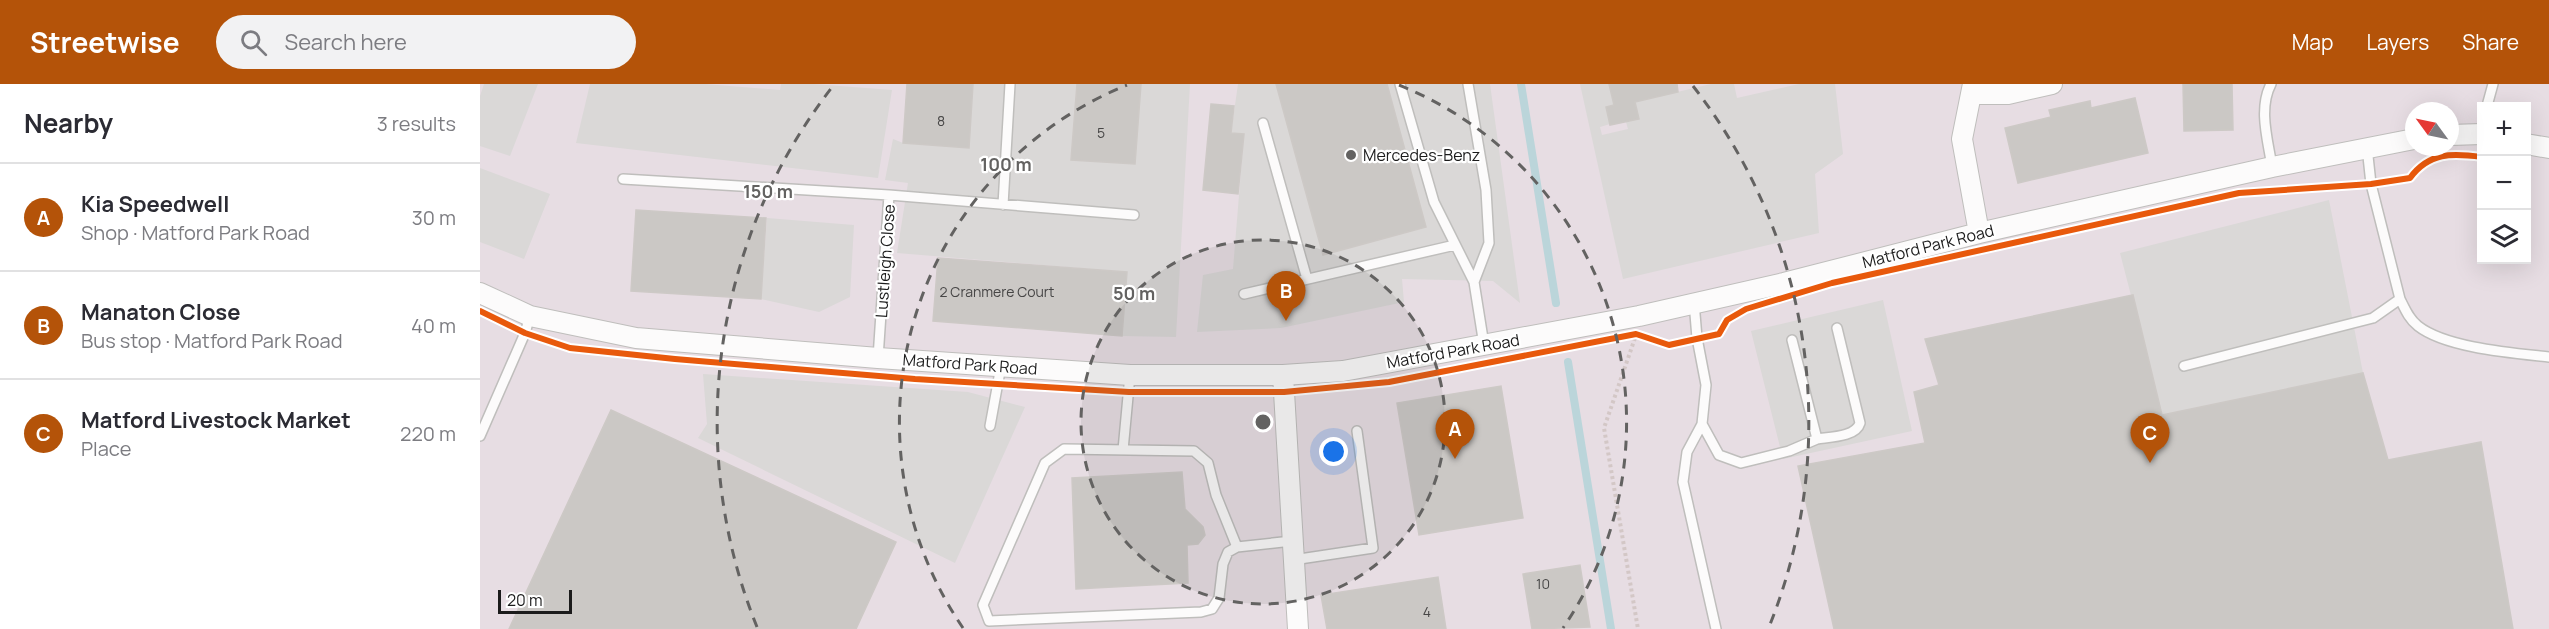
<!DOCTYPE html>
<html lang="en">
<head>
<meta charset="utf-8">
<style>
  body { margin:0; font-family:Manrope,sans-serif; background:#f2f2f3; color:#2b2b33 }
  .controls { position:absolute; right:18px; top:18px; display:grid; overflow:hidden; border-radius:0px; box-shadow:0 6px 24px #0002 }
  .controls button { width:54px; height:54px; display:grid; place-items:center; padding:0; border:0; border-bottom:2px solid #e1e1e2; background:#fff; color:#2b2b33; font:30px sans-serif }
  .compass { position:absolute; left:1925px; top:18px; width:54px; height:54px; border-radius:50%; background:#fff; box-shadow:0 6px 24px #0002; rotate:303deg }
  .scale { position:absolute; left:18px; bottom:15px; width:74px; box-sizing:border-box; padding-left:6px; border:3px solid #1b1b1b; border-top:0; font-size:16px; line-height:21px; white-space:nowrap; color:#1b1b1b; -webkit-text-stroke:4px #fff; paint-order:stroke }
  .you { position:absolute; left:854px; top:368px; width:21px; height:21px; margin:-15px; border:4px solid #fff; border-radius:50%; background:#1a73e8; box-shadow:0 0 0 9px #1a73e833 }
  .badge { display:grid; place-items:center; width:39px; height:39px; border-radius:50%; background:#b45309; color:#fff; font-size:20px; font-weight:700 }
  .pin { position:absolute; translate:-50% -50px; filter:drop-shadow(0 2px 3px #0008) }
  .pin::after { content:''; position:absolute; top:32px; width:21px; height:18px; background:inherit; clip-path:polygon(0 0,100% 0,50% 100%) }
  .list { margin:0; padding:0; list-style:none }
  h2 { display:flex; justify-content:space-between; align-items:center; height:78px; margin:0; padding:0 24px; font-size:26px }
  h2 small { font-size:20px; font-weight:400; color:#7c7c81 }
  .list li { display:grid; grid-template-columns:39px 1fr auto; gap:18px; align-items:center; box-sizing:border-box; height:108px; padding:0 24px; border-top:2px solid #e1e1e2 }
  .list b { display:block; font-size:22px; white-space:nowrap }
  .list p { margin:0; font-size:20px; white-space:nowrap; color:#7c7c81 }
  .list em { font-size:20px; font-style:normal; color:#7c7c81 }
  .icon { flex:none; width:33px; height:33px; fill:none; stroke:currentColor; stroke-width:2; stroke-linecap:round; stroke-linejoin:round }
  .map { position:relative; flex:none; width:2069px; height:545px; overflow:hidden }
  header { display:flex; align-items:center; gap:36px; box-sizing:border-box; height:84px; padding:0 30px; background:#b45309; color:#fff }
  header strong { font-size:28px }
  nav { display:flex; gap:33px; margin-inline-start:auto; font-size:21px }
  .search { width:420px; height:54px; background:#f2f2f3; display:flex; align-items:center; gap:15px; box-sizing:border-box; padding:0 21px; border-radius:33px; color:#7c7c81; font-size:22px }
  main { display:flex }
  aside { flex:1; background:#fff }
  .map>svg:first-child { display:block }
</style>
</head>
<body>
<header>
<strong>Streetwise</strong>
<div class="search"><svg class="icon" aria-label="search" viewBox="0 0 24 24"><circle cx="10" cy="10" r="6"/><path d="M15 15l6 6"/></svg>Search here</div>
<nav><a>Map</a><a>Layers</a><a>Share</a></nav>
</header>
<main>
<aside>
<h2>Nearby<small>3 results</small></h2>
<ul class="list">
<li><span class="badge">A</span><div><b>Kia Speedwell</b><p>Shop · Matford Park Road</p></div><em>30 m</em></li>
<li><span class="badge">B</span><div><b>Manaton Close</b><p>Bus stop · Matford Park Road</p></div><em>40 m</em></li>
<li><span class="badge">C</span><div><b>Matford Livestock Market</b><p>Place</p></div><em>220 m</em></li>
</ul>
</aside>
<div class="map">
<svg width="2069" height="545" viewBox="0 0 2069 545">
  <rect width="100%" height="100%" fill="#eae7e4"/>
  <path fill="#e7dde3" fill-rule="evenodd" d="M0,0H2069V545H0ZM2002,22H2046V176H2002ZM1934,27H1970V63H1934Z"/>
  <path fill="#dad8d7" d="M4,0H58L30,72L0,62V12Z
    M110,0H225L300,6L301,0H334L412,6L398,94L96,59Z
    M493,0H597L591,76L654,80L661,0H710L696,253L642,252L647,188L417,169L428,99L405,96L413,55L423,59L489,64Z
    M758,0H796L843,171L946,143L907,0H1010L1040,219L1013,197L922,195L924,218L801,244L717,248L723,191L753,185L764,50L751,49Z
    M1100,0H1129L1134,21L1126,23L1130,40L1120,43L1122,51L1148,45L1146,38L1155,18L1231,0H1254L1257,14L1319,0H1355L1363,70L1335,90L1339,149L1143,195Z
    M0,84L70,110L44,175L0,158Z
    M1849,116L1883,289L1682,331L1640,169Z
    M287,134L374,141L370,213L339,228L281,215Z
    M1403,216L1432,347L1303,375L1271,247Z
    M223,290L488,308L545,323L475,479L218,354L227,340Z"/>
  <g fill="none" stroke-linecap="round" stroke-linejoin="round">
    <path stroke="#bbd5da" stroke-width="8" d="M1041,0L1076,219
      M1088,278L1131,545"/>
  </g>
  <path fill="#cbc8c5" stroke="#cdc9c6" stroke-width="1.5" d="M427,0H493L489,64L423,59Z
    M597,0H661L655,80L591,76Z
    M796,0H907L946,143L843,171Z
    M1129,0H1197L1198,8L1155,18L1159,35L1130,41L1126,23L1134,21Z
    M1703,0H1752L1753,46L1704,47Z
    M1655,14L1668,69L1538,99L1525,44L1571,33L1569,26L1610,17L1611,24Z
    M731,20L754,22L751,49L764,50L758,110L723,106Z
    M156,126L286,134L281,215L151,207Z
    M458,174L647,188L642,252L453,237Z
    M1653,211L1682,331L1883,289L1908,376L2001,358L2033,545H1354L1318,382L1445,359L1434,308L1459,301L1445,255Z
    M1021,302L1043,434L939,451L917,319Z
    M131,326L416,458L376,545H29Z
    M702,388L705,425L723,443L725,451L718,460L707,461L708,499L596,505L592,394Z
    M1100,481L1110,543L1052,545L1043,490Z
    M958,493L966,545H847L841,511Z"/>
  <g fill="none" stroke-linecap="round" stroke-linejoin="round">
    <g stroke="#bfbebc" stroke-width="12">
      <path id="lane" d="M920,0L954,118L994,198L1004,261
        M988,0L1006,106L1009,159L994,198
        M1791,0C1778,25 1788,56 1792,83
        M2007,22L2013,0
        M783,39L827,195
        M1887,63L1891,100L1920,215C1925,225 1929,235 1938,242C1966,264 2033,269 2069,273
        M143,95L409,111L398,274
        M409,111L654,131
        M523,121L530,0
        M764,210L975,161
        M1214,218L1217,254L1226,301L1222,340L1207,368L1203,398L1236,545
        M1704,282L1893,234L1920,215
        M1222,340L1239,371L1261,379L1309,367L1337,355L1312,256
        M510,342L521,282
        M0,352L45,249L50,232
        M1337,355C1350,353 1376,353 1380,339L1357,244
        M643,366L650,291
        M757,463L736,411L728,379L714,367L584,365L565,379L503,521L509,537L721,528L732,525L739,514L743,480L748,468L757,463L812,457
        M813,476L893,464L877,347"/>
    </g>
    <g stroke="#bfbebc" stroke-width="22">
      <path id="street" d="M1493,0L1482,55L1499,149
        M1493,10H1528L1572,0
        M1970,51L2002,50
        M2046,60L2069,64
        M0,209L50,232L156,254L398,274L650,291H803L863,287L1159,232L1304,199L1499,149L1792,83L1934,55
        M803,291L818,545"/>
    </g>
    <path stroke="#d3c7c6" stroke-width="4" stroke-dasharray="3 3" stroke-linecap="butt" d="M1155,254L1124,344L1158,545"/>
    <use href="#lane" stroke="#fcfbfb" stroke-width="9"/>
    <use href="#street" stroke="#fcfbfb" stroke-width="20"/>
    <g stroke="#fff" stroke-width="10">
      <path id="cycleway" d="M0,227L45,249L90,264L195,275L435,295L649,308H804L909,298L1156,250L1189,261L1239,250L1247,236L1266,225L1352,199L1759,109L1891,100L1930,94C1949,68 1972,69 2002,73"/>
    </g>
    <use href="#cycleway" stroke="#e8590c" stroke-width="6"/>
  </g>
  <circle cx="783" cy="338" r="182" fill="#636261" fill-opacity=".12"/>
  <g fill="none" stroke="#636261" stroke-width="3" stroke-dasharray="10 8">
    <circle cx="783" cy="338" r="182"/>
    <path d="M483 544A364 364 0 0 1 647 1M919 1A364 364 0 0 1 1083 544"/>
    <path d="M277 543A546 546 0 0 1 353 2M1213 2A546 546 0 0 1 1289 543"/>
  </g>
  <circle fill="#636261" stroke="#fff" stroke-width="2" cx="871" cy="71" r="6"/>
  <g text-anchor="middle" dominant-baseline="central" stroke-width="4.5" stroke-linejoin="round" paint-order="stroke">
    <g font-size="14" fill="#474646">
      <text x="461" y="36">8</text>
      <text x="621" y="48">5</text>
      <text x="517" y="207">2 Cranmere Court</text>
      <text x="1063" y="499">10</text>
      <text x="947" y="527">4</text>
    </g>
    <g font-size="16" fill="#1b1b1b" stroke="#fff" text-anchor="start">
      <text x="883" y="71">Mercedes-Benz</text>
    </g>
    <g font-size="16" fill="#1b1b1b" stroke="#fff">
      <text transform="translate(1448 162) rotate(-14)">Matford Park Road</text>
      <text transform="translate(405 177) rotate(-86)">Lustleigh Close</text>
      <text transform="translate(973 267) rotate(-10)">Matford Park Road</text>
      <text transform="translate(490 280) rotate(4)">Matford Park Road</text>
    </g>
  </g>
  <circle cx="783" cy="338" r="9" fill="#636261" stroke="#fff" stroke-width="3"/>
  <g font-size="18" text-anchor="middle" font-weight="bold" fill="#636261" stroke="#fff" stroke-width="4.5" stroke-linejoin="round" paint-order="stroke">
    <text x="526" y="87">100 m</text>
    <text x="288" y="114">150 m</text>
    <text x="654" y="216">50 m</text>
  </g>
</svg>
<div class="controls">
<button>+</button>
<button>−</button>
<button><svg class="icon" aria-label="layers" viewBox="0 0 24 24"><path d="M12 4l9 5-9 5-9-5zM3 14l9 5 9-5"/></svg></button>
</div>
<svg class="compass" viewBox="-18 -18 36 36"><path d="M0-13l5 13h-10z" fill="#e53935"/><path d="M0 13l5-13h-10z" fill="#7c7c81"/></svg>
<div class="scale">20 m</div>
<div class="you"></div>
<div class="pin badge" style="left:975px;top:375px">A</div>
<div class="pin badge" style="left:806px;top:237px">B</div>
<div class="pin badge" style="left:1670px;top:379px">C</div>
</div>
</main>
</body>
</html>
